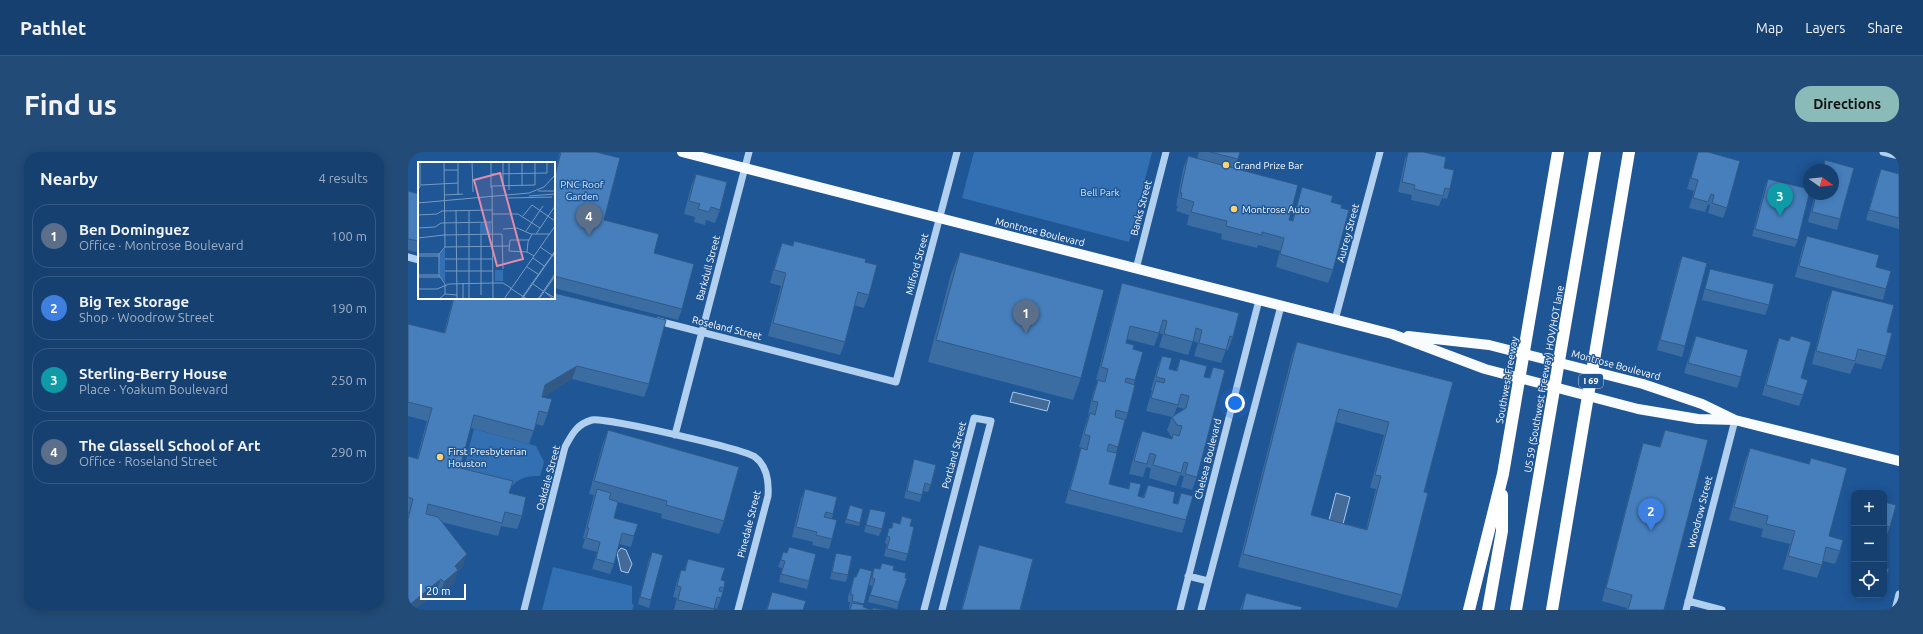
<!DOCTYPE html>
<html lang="en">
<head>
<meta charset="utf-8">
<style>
  body { margin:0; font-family:Ubuntu,sans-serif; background:#234b78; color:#f1f3f6 }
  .controls { position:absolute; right:12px; bottom:12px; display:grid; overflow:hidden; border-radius:8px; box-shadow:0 2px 10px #0003 }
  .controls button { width:36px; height:36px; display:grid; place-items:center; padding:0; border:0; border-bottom:1px solid #355983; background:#164070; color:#f1f3f6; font:20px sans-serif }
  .compass { position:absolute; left:1395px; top:12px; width:36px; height:36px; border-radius:50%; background:#164070; box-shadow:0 2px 10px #0003; rotate:105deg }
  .scale { position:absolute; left:12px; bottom:10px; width:46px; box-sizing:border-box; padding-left:4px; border:2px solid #fff; border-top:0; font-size:11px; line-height:14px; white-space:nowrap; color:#fff; -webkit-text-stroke:3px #1e5696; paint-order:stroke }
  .you { position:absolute; left:827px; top:251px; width:14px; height:14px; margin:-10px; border:3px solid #fff; border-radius:50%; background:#1a73e8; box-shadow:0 0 0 6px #1a73e833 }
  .badge { display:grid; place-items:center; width:26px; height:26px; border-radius:50%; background:#8bbbb9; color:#fff; font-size:13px; font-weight:700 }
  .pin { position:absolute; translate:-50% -33px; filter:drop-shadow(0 1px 2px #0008) }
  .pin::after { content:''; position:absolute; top:21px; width:14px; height:12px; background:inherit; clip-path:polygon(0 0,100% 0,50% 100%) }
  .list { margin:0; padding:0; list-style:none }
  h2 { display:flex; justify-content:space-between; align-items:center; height:52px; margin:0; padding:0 16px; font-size:17px }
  h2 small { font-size:13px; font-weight:400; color:#9eafc3 }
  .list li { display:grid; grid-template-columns:26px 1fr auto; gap:12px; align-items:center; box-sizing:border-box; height:64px; margin:0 8px 8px; padding:0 8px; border:1px solid #355983; border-radius:16px }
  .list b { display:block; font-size:15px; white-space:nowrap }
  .list p { margin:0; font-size:13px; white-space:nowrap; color:#9eafc3 }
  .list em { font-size:13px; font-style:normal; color:#9eafc3 }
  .icon { flex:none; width:22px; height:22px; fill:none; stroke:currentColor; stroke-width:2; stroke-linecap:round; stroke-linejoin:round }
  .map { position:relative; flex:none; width:1491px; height:458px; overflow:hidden; border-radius:16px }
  header { display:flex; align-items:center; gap:24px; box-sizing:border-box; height:56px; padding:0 20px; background:#164070; border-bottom:1px solid #355983 }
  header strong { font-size:19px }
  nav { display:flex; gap:22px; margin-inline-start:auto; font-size:14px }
  .intro { display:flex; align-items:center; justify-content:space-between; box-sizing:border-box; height:96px; padding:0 24px }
  h1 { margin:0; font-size:28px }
  .button { padding:10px 18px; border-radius:16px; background:#8bbbb9; color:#111; font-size:14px; font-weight:700 }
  main { display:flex; gap:24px; padding:0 24px }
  aside { flex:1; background:#164070; border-radius:16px; box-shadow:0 2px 10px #0003 }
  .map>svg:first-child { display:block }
</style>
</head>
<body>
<header>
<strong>Pathlet</strong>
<nav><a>Map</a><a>Layers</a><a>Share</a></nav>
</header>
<div class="intro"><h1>Find us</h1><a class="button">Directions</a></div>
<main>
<aside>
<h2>Nearby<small>4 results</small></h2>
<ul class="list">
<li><span class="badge" style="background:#5c6f8a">1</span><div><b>Ben Dominguez</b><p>Office · Montrose Boulevard</p></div><em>100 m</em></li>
<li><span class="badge" style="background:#3f7fe0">2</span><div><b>Big Tex Storage</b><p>Shop · Woodrow Street</p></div><em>190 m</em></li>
<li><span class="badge" style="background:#0f9aa8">3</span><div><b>Sterling-Berry House</b><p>Place · Yoakum Boulevard</p></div><em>250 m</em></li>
<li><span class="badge" style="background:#5c6f8a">4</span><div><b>The Glassell School of Art</b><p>Office · Roseland Street</p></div><em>290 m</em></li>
</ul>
</aside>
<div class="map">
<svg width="1491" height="458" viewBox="0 0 1491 458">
  <rect width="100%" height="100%" fill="#1e5696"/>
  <path fill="#3270b3" d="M566,0H744L721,90L554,46Z
    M66,277L128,294L136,310L132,324C117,324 110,326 101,338L52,330Z
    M145,415L224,434V452L226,453L224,458H134Z"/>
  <path fill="#446b98" stroke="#a5caf1" d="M605,240L642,249L639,259L602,250Z
    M928,341L942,345L933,380L919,376Z
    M213,396L218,398L224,412L220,421L213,419L209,401Z"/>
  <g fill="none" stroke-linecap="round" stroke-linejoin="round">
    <path stroke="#b1cfef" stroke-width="7" d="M1475,0L1491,4
      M0,105L11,108
      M728,117L758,0
      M927,168L972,0
      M250,169L488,230L549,0
      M267,283L341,0
      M780,424L800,429
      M1280,449L1314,458
      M116,458L157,295C164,282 169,272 184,268C196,265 336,297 347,305C359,314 361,330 360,344L330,458
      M516,458L566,266L583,269L534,458
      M772,458L851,148
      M793,458L873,154
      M1278,458L1327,268
      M1487,458L1491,442"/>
    <path stroke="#f9fcff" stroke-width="10" d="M274,0L984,182L1077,217L1230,257L1290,267L1327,268
      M1000,184L1081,193L1235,232L1294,252L1327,268L1491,309"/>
    <path stroke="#fff" stroke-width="12" d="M1061,458L1095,322L1150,0
      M1080,458L1094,379V343
      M1108,458L1187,0
      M1144,458L1221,0"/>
  </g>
  <path fill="#3c6da2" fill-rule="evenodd" d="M152,0H188L196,68L246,101L274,157L270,168L146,136V23Z
    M791,0H832L827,16L881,68L884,69L890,48L894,35L923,50L933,56L925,118L920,131L868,115L872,99L850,93L849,96L813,87L814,82L779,73L781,63L768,59L770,54H768L775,17L780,4L789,7Z
    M1000,0H1015L1036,16L1042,37L1039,47L1034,46L1031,54L1003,48L1004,43L990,40L997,7Z
    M1290,0L1319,56L1315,66L1300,61L1302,53L1300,52L1297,60L1281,56L1286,39L1279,37Z
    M1417,8L1446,16L1432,67L1429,78L1400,70L1407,42H1425V18H1414Z
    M1473,17L1491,22V77L1458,68L1469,27Z
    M288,22L312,58L307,71L298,68L297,73L286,70L287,65L276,62L283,35Z
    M1360,27L1390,88L1387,95L1344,84L1357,34Z
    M0,39L11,42V101L0,98Z
    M1399,84L1468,115L1478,137L1475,148L1387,125L1395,94Z
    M386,89L457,110L461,143L456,156L446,153L437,190L432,203L360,184L373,134L362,131L369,104L374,91L384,94Z
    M552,100L673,226L665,248L520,210L543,122Z
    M1274,104L1277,194L1274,205L1249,198L1270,115Z
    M1302,117L1361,153L1357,163L1294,148L1299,127Z
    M714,131L825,185L820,198H818L813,211L786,204L790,191L785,189L780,203L751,195L755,182L751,181L746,194L719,187L718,191L725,197L727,228L726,232L720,261L716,272L708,301L701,332L720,337L722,330L730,344L735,345L740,333L765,351L769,352L773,341L778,368L774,381L657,351L669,309L673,296L677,297L671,295L677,274L681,262H680L685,241L690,228L695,230L688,228L710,144Z
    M1424,138L1479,180L1478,204L1473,217L1447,211L1442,222L1404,212L1419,151Z
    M45,146H146L241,232L236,245L164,227L134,245L140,261L135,274L128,272L121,292L63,276L52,316L101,341L114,364L109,377L93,374L90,384L33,370L59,402L54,415L49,420L46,431L32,443L28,440L6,458H0V362L1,360H0V304L9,306L19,269L0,264V172L36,181Z
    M1288,184L1333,225L1329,236L1276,221L1284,194Z
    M1371,186L1393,226L1395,243L1391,254L1354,243L1367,197Z
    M889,190L1045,230L1016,340L994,443L989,456L830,415L884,203ZM928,270L976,283L962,336L968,337L958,377L903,363Z
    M754,204L761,217L768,218L772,207L796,225L801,226L805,215L789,325L784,338L773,335L776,324L772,323L768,334L741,326L743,316L738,315L735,325L721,322L729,292L734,279L764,287V286L759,278L764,265L738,259L744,238H743L749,216ZM769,255L776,257L766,263Z
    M200,278L316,369L311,382L253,366L254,362L210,350L206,366L226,384L223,395L211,392L206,412L202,422L184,417L189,400L174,396L177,387L175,386L186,343L181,342L195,291Z
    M1257,278L1256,458H1219V456L1194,449L1231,304L1235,291L1251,295Z
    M1342,296L1401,312L1403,306L1421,384L1432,399L1427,412L1415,409L1409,426L1375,417L1382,392L1353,385L1355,377L1321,368L1337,309Z
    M506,307L523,333L520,340L515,339L512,350L496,346L504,314Z
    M397,337L425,362L424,367V387L421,397L404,393L405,390L384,385L393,347Z
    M1476,350L1482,375L1479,382L1476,381Z
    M442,353L452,371L451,374L437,371Z
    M462,357L474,377L471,384L456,380L460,364Z
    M1446,362V374L1443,373Z
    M494,364L502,374L500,402L497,409L476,404L479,392L477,391L481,376H483L485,370L491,372Z
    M571,393L612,458H553L567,406Z
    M381,395L401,429L399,437L371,430L374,416L370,415L373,407L375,400L379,401Z
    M244,400L243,448L241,456L230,452L241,407Z
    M428,401L440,423L438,430L422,427L426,408Z
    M280,407L313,428L316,436L313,446L309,457L307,456L306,458H266L269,446L265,445L269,429L273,418L276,419Z
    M474,411L485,418L491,450L489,457L460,450L464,434L461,433L464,423L466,416L472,417Z
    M446,425L455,455L464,458L465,456L478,458H441L442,450H440V445L444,432Z
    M364,440L395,458H358Z
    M838,441L893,458H832Z"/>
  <path fill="#315984" d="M169,214L164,227L132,246L137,233Z
    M59,402L54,415L49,420L46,431L32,443L36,430L47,414Z
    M33,427L28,440L6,458H0V454Z"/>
  <path fill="#467fbc" stroke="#315984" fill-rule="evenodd" d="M153,0H188L212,6L196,68L251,82L246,101L286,112L274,157L146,124V27Z
    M802,0H832L830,7Z
    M1000,0H1015L1038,5L1036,16L1046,18L1042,37L1037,36L1035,44L1006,37L1007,33L994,30Z
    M1290,0H1300L1332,9L1319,56L1304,51L1306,43L1303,42L1300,50L1285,46L1290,28L1283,26Z
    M780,4L890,33L881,68L885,69L894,35L925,44L923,50L934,53L933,56L941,58L925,118L872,102L876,86L854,80V83L818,74L819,69L783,60L786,50L773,46L774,41H772Z
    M1417,8L1446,16L1432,67L1404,60L1408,42H1425V18H1415Z
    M1473,17L1491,22V66L1461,58Z
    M288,22L319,30L312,58L303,55L301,60L290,57L292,52L281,49Z
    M1360,27L1401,37V42L1390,88L1347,77Z
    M0,39L11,42V89L0,87Z
    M1399,84L1471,103L1468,115L1483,119L1478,137L1391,114Z
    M386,89L458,107L457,110L469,113L461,143L450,140L437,190L365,171L378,121L366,118L374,91L385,94Z
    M552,100L696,138L673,226L528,188Z
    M1274,104L1299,111L1277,194L1252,188Z
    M1302,117L1366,132L1361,153L1297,137Z
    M714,131L831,161L825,185L822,184L818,198L791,191L794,178L788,176L785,190L756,182L759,169L755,168L751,181L722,174L718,191L726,193L725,197L735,200L727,228L718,226L717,230L727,233L720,261L708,258L707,265L717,268L710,295L701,292L699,299L709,301L701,332L721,337L722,330L733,332L730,344L736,346L740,333L767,340L765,351L770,352L773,341L785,344L778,368L662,338L673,296L679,298L682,284L676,282L682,261L687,263L690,250L684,249L690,228L697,230L700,217L693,215Z
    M1424,138L1486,153L1479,180L1484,181L1478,204L1450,197L1447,209L1408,199Z
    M146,141L258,168L241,232L169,214L137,233L134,245L144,247L140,261L131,259L126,279L66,263L52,316L105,329L101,341L118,345L114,364L97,360L94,371L20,352L18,362L30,365L59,402L47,414L50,418L36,430L33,427L0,454V367L5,347L0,345V304L10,307L24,256L0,250V172L37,181L46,146H146Z
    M1288,184L1340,198L1333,225L1280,211Z
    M1383,184L1403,190L1393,226L1400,228L1395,243L1358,233L1371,186L1381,189Z
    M889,190L1045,230L1016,340L1020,341L994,443L835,402ZM931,257L981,270L967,323L973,324L959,378L903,363Z
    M754,204L764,206L761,217L769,219L772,207L799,214L796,225L802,226L805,215L817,218L789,325L777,322L780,311L776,310L773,321L745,313L748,303L742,301L739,312L726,309L734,279L764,287L765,282L771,284L774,274L769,273L764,265L778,256L781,244L773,242L770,253L743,246L748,229L756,231L757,227L748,225Z
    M200,278L331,315L316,369L258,353L259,349L186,329Z
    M1257,278L1300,288L1256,458H1220L1224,443L1198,436L1235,291L1252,295Z
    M1342,296L1401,312L1403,306L1439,316L1421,384L1435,388L1432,399L1418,395L1414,413L1380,404L1387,379L1358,372L1360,364L1326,355Z
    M506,307L528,313L523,333L517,331L514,343L499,339Z
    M189,337L203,341L201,347L210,350L206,366L230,372L226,384L214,381L206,412L188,407L192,390L178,386L181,376H179Z
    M397,337L429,345L425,362L418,360L416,365L429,368L424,387L408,383L409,380L388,375Z
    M1476,350L1488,353L1482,375L1476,373Z
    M442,353L455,357L452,371L438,367Z
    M462,357L478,360L474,377L458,373Z
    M494,364L504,367L502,374L506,375L500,402L479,397L482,385L479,384L481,376H484L485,370L492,372Z
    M571,393L625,407L612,458H554Z
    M381,395L408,402L401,429L373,422L377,409L373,408L375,400L379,401Z
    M244,400L255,403L243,448L232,445Z
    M428,401L444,404L440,423L424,420Z
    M280,407L317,416L313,428L317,429L316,436L312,435L311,439L315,440L313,446L309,445L306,457L270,448L273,435L269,434L273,418L277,419Z
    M474,411L486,414L485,418L498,421L497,426H499L491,450L462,443L467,427L464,426L466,416L472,417Z
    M452,416L464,419L456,452L444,449L445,443H443V438L446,425H448Z
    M1476,416L1481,417L1477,429H1476Z
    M364,440L398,449L395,458H359Z
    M838,441L894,455L893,458H834Z
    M444,451L456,453L455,455L464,458L465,456L478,458H442Z"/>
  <g fill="#fed171" stroke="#1e5696" stroke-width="1.5">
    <circle cx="818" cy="13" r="4"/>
    <circle cx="826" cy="57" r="4"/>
    <circle cx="32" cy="305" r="4"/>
  </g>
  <g text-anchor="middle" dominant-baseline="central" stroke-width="3" stroke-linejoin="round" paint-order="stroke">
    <rect fill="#1e5696" stroke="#bccce0" stroke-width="1" x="1171" y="222" width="24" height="14" rx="3"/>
    <g font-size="9" font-weight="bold" fill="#fff">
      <text x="1183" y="229">I 69</text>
    </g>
    <g font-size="10" fill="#fff" stroke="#1e5696" text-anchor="start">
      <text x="826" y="13">Grand Prize Bar</text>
      <text x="834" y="57">Montrose Auto</text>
      <text x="40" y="299">First Presbyterian<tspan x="40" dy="12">Houston</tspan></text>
    </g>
    <g font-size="10" fill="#d8e9fb" stroke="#1e5696">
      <text x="174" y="32">PNC Roof<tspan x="174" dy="12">Garden</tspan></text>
      <text x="692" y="40">Bell Park</text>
    </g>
    <g font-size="10" fill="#fff" stroke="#1e5696">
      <text transform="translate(733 56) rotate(-75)">Banks Street</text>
      <text transform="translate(632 80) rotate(14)">Montrose Boulevard</text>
      <text transform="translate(940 81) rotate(-75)">Autrey Street</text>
      <text transform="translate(509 112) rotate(-75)">Milford Street</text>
      <text transform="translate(300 116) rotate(-75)">Barkdull Street</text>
      <text transform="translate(319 176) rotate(14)">Roseland Street</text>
      <text transform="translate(1208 213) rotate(15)">Montrose Boulevard</text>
      <text transform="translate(1136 227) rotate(-80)">US 59 (Southwest Freeway) HOV/HOT lane</text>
      <text transform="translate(1099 228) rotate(-80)">Southwest Freeway</text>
      <text transform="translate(546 303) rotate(-75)">Portland Street</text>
      <text transform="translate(800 307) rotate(-76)">Chelsea Boulevard</text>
      <text transform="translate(140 326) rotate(-75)">Oakdale Street</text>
      <text transform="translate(1292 360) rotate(-76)">Woodrow Street</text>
      <text transform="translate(341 372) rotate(-76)">Pinedale Street</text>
    </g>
  </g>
  <g transform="translate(10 10)">
    <rect width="137" height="137" fill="#1e5696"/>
    <path d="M62,61H73V72H62ZM27,86V120L22,114L21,93ZM77,108H85V119H77Z" fill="#3270b3"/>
    <path fill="none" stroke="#789ac0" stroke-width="1" d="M26,0L27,85M40,0V33M54,0L55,30M85,0V23M91,0V28M104,0V24M26,8H40M73,12L129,11V0M3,23L40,21M74,24L117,23V0M74,24L75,137M73,26V0M0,27L2,25V0M120,29H137M26,33L45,32M111,34L137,32M90,36L134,35M0,41L111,31L126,25L137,13M38,48L39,137M51,48V137M74,52H100L122,66M0,53L19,52L24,49L74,48M105,54L114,43L137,59M0,66L17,65L23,61L74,60M85,67L99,66L113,72H132M108,69L125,44M118,72L137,44M63,73V133M0,76L26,73L84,72L85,107M111,78H92L91,89L109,90L116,94M27,85L91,84M27,85L21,92V113L27,122V132M122,85L137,95M109,90L110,80L114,72M0,92H21M0,94H21M115,96L126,104M27,97H74M109,105L120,112M27,109H75M0,113H21M0,115H22M45,121V137M115,122L125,129M92,126L109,137M0,127H19L31,122L75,121H85L93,126M21,137L27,132L39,133M86,137L137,64M103,137L137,89M104,137L137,90M120,137L137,112M121,137L137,114M135,137L127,130L137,136"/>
    <path fill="#e08cad" fill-opacity="0.15" stroke="#e08cad" stroke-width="2" d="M82,11L105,97L79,104L56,18Z"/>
    <rect width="137" height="137" fill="none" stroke="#fff" stroke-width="2"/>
  </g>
</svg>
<div class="controls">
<button>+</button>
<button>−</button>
<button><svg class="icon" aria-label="locate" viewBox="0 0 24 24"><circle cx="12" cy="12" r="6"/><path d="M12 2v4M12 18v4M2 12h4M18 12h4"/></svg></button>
</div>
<svg class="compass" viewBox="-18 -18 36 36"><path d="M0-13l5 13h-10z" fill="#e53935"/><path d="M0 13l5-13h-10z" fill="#9eafc3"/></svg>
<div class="scale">20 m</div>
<div class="you"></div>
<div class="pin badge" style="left:618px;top:181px;background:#5c6f8a">1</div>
<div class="pin badge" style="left:1243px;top:379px;background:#3f7fe0">2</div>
<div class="pin badge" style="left:1372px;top:64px;background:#0f9aa8">3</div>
<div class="pin badge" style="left:181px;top:84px;background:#5c6f8a">4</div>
</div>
</main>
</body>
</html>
